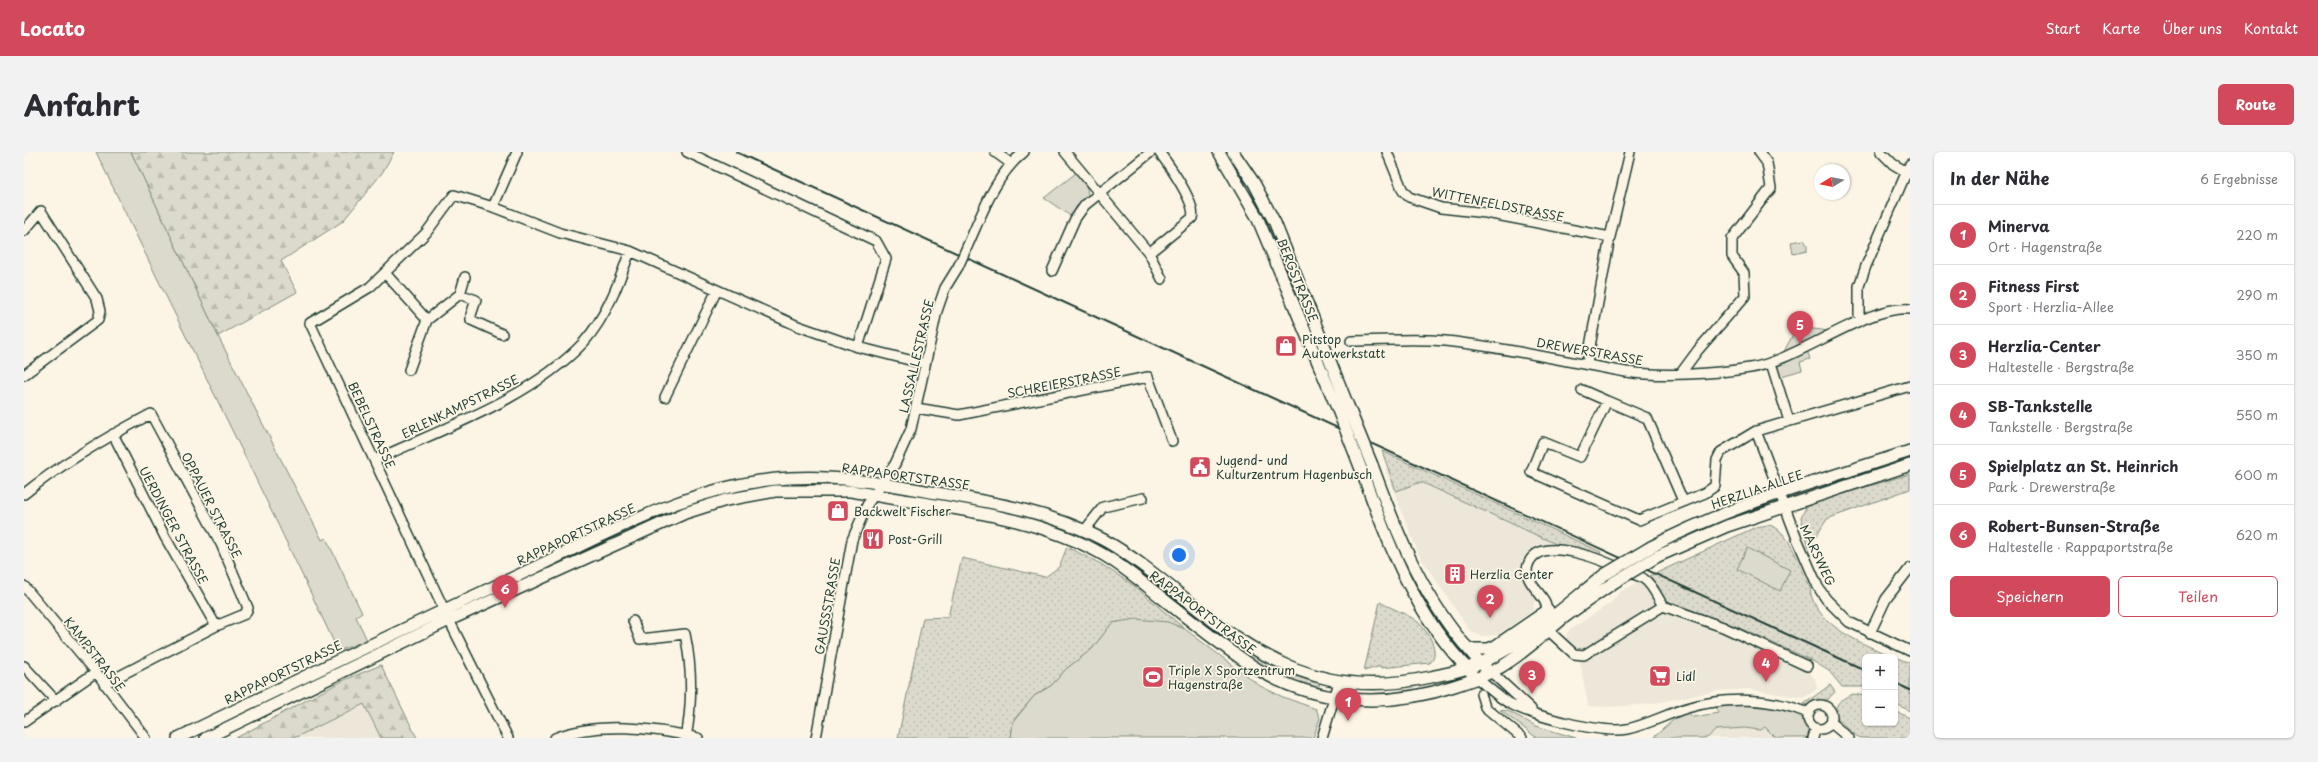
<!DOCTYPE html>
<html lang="de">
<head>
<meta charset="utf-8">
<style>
  body { margin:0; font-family:"Playpen Sans",sans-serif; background:#f2f2f3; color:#2b2b33 }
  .controls { position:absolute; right:12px; bottom:12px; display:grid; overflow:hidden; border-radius:6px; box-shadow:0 1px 3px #0004 }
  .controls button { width:36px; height:36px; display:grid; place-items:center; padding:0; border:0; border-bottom:1px solid #e1e1e2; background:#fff; color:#2b2b33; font:20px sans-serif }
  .compass { position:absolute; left:1790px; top:12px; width:36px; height:36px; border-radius:50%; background:#fff; box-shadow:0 1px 3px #0004; rotate:260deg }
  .you { position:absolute; left:1155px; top:403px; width:14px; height:14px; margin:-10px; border:3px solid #fff; border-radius:50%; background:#1a73e8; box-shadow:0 0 0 6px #1a73e833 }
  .badge { display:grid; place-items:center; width:26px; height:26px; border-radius:50%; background:#d1495b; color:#fff; font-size:13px; font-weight:700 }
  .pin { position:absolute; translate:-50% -33px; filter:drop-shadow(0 1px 2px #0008) }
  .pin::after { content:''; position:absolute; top:21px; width:14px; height:12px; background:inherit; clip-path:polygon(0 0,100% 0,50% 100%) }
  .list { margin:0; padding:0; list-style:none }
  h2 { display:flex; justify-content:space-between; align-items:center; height:52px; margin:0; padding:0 16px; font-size:17px }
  h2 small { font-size:13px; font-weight:400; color:#7c7c81 }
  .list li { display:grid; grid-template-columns:26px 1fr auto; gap:12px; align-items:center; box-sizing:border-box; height:60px; padding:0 16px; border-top:1px solid #e1e1e2 }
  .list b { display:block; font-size:15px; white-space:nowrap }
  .list p { margin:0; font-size:13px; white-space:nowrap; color:#7c7c81 }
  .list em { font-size:13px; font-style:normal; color:#7c7c81 }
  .actions { display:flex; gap:8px; padding:12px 16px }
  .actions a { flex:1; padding:9px 0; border:1px solid #d1495b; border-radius:6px; text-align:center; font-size:14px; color:#d1495b }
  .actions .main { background:#d1495b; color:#fff }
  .map { position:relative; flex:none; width:1886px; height:586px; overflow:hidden; border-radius:6px }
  header { display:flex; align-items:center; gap:24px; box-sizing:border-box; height:56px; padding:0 20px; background:#d1495b; color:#fff }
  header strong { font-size:19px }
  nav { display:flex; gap:22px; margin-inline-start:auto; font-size:14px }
  .intro { display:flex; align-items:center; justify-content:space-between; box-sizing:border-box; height:96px; padding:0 24px }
  h1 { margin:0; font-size:28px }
  .button { padding:10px 18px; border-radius:6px; background:#d1495b; color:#fff; font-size:14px; font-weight:700 }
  main { display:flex; gap:24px; padding:0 24px }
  aside { flex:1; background:#fff; border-radius:6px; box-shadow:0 1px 3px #0004 }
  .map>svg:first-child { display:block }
</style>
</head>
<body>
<header>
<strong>Locato</strong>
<nav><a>Start</a><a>Karte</a><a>Über uns</a><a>Kontakt</a></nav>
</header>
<div class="intro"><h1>Anfahrt</h1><a class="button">Route</a></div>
<main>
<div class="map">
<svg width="1886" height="586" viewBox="0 0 1886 586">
  <defs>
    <pattern id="grass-dots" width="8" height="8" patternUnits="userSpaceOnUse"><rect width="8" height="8" fill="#dcdacc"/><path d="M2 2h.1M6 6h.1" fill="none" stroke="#bcbcb0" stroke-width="1.8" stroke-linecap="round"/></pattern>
    <pattern id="forest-firs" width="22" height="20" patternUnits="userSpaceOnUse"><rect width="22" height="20" fill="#dcdacc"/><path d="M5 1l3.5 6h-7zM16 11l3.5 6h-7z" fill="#bcbcb0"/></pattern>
  </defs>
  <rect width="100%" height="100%" fill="#fcf5e5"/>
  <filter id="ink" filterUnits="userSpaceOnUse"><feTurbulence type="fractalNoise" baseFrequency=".025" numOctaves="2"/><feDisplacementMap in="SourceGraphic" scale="8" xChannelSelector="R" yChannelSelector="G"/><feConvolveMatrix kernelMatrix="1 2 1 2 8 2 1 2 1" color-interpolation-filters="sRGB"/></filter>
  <g filter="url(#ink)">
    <path fill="#ece7d8" d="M1363,316L1372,339L1397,330L1534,393L1514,396L1505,401L1500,408L1498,418L1500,426L1514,448L1510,450V458L1473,483L1457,484L1446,479L1395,403L1361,317Z
      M1616,430L1620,431L1640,462L1646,461L1686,475L1784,519L1791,527L1793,537L1780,546L1725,537L1693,539L1625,552L1585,555L1564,554L1555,504L1550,502L1542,488L1544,479L1588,450L1595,440Z
      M340,552L357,586H270Z
      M1741,575L1752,586H1683L1692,578L1720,576L1737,578Z"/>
    <path fill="url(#grass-dots)" stroke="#7e8c80" d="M1358,299L1577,400L1576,402L1557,396L1534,393L1397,330L1372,339Z
      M1886,322V337L1803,367L1785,396L1777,365L1784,352Z
      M885,343L991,360L1032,372L1075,391L1104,409L1141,438L1296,530L1294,537L1258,525L1232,511L1078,397L885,345Z
      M1744,373C1765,375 1777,418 1786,436C1789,477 1853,498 1886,511V559L1871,551V505H1841V535H1818L1805,519L1787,508L1711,474L1641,448L1634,434L1626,424L1732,375Z
      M1043,395L1077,412L1109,433L1161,477C1136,467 1114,467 1088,471L1068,497L1042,517L1028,533L1010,544L989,569L987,586H874L899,466L924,465L938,406L1021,425L1035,415Z
      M1356,450C1366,456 1386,463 1394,470C1404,480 1417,499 1406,511L1357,516V514L1340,519Z
      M1806,533L1811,540L1801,550L1784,553L1780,552Z
      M1829,542L1841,544V571H1871V559L1886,566V586C1870,586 1852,586 1837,586C1833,585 1830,582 1827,579C1809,566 1804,551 1829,542Z"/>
    <path fill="url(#forest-firs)" stroke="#7e8c80" d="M107,0H370L358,21L319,69L257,109L273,140L194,184Z
      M357,513L393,586H357L340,552L270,586H212L318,529Z"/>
    <path fill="#dcdacc" stroke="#7e8c80" d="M72,0H107L194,184L298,388L302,386L338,461L332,465L343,488L314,499C236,331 152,167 72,0Z
      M1052,21L1063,36L1064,44L1052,55L1048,65L1020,46Z
      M1780,88L1783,93V99L1769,102L1767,90Z
      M1773,175L1814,180L1782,195L1786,207L1776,210L1778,218L1754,225L1749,210L1756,207Z
      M1723,396L1766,418L1756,439L1713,417Z
      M1112,467L1144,470L1161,477L1236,534L1259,545L1292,557L1296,566L1289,586H987L989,570L1010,544L1028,533L1042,517L1068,497L1088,471Z
      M1715,553C1735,553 1776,554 1785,575L1784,586H1752L1741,575L1737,578L1720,576L1692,578L1683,586H1629L1648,569L1664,559L1668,565L1695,561L1691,555Z
      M1476,558L1484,559L1512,574L1552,586H1513Z"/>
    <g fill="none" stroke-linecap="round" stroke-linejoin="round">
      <g stroke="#1f3d34" stroke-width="12">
        <path id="minor" d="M663,0L852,89L862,107L834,195
          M971,0L986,11
          M1041,0L1125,101L1138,127
          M1363,0L1379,39L1385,45L1417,56L1462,61L1586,85
          M1857,0L1869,12L1886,22
          M469,55L493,0
          M0,79L17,59L73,147L76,159L74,168L0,223
          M943,95C958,62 971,23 1000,0
          M1125,101L1168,66C1173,52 1145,13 1135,0
          M1028,119L1051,67L1061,53L1127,0
          M361,121L403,168L385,218
          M436,142L452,148L447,163V168L478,182
          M1835,163V134L1842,114L1886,12
          M403,168L436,142L441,125
          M1327,189C1358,189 1390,186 1421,189C1482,195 1542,210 1602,220C1639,225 1689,222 1726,216C1773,209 1844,152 1886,157
          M1563,211L1586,85L1606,0
          M1747,211L1765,269
          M1657,221L1674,198L1721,144L1720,121L1708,104V87L1747,36L1743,11L1735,0
          M1558,238L1583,249
          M641,245L693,138
          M892,256L935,263L1124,225L1148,289
          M1732,279L1774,389L1794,435L1802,447L1825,470L1886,499
          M89,282L141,385L192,474
          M351,308C420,276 508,246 560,190C583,164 595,130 606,99
          M0,342C39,310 83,285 127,262L197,392L224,456L221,462L192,474L80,532
          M1659,349L1623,266L1583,249L1556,305L1519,290L1507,320L1615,368L1681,341L1691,334L1693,308L1697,300L1732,279L1886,234
          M1061,378L1079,355L1119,346
          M0,434L72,520L122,586
          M1639,454L1699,475L1783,514
          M1523,465C1523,460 1523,454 1521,450C1515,438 1499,428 1504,413C1515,379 1586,411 1606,421C1611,423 1616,424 1620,427C1628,432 1634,446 1639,454L1560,503L1550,502L1526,480
          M609,469L616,487L661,482C668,515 668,553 662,586
          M1846,481L1862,447L1886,416
          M0,514L32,549
          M1467,520L1507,557
          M1454,527C1464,535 1474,545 1485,551C1508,564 1577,582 1603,577C1623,573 1643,562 1663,556C1702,544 1747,546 1785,561
          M1457,542L1461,555L1498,586
          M1784 565a12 12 0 1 1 24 0a12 12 0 1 1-24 0Z
          M0,570L72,520
          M1807,571L1825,586
          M484,586L425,468L286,171L346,135L402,81L430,43L469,55L536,81L606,99L774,174L834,195L901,212
          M531,586C572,569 631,576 674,586
          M792,586L828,388L843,353L871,312L887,277L913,159L921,136L934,115
          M1298,586L1315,530
          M1789,586L1792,576"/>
      </g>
      <g stroke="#1f3d34" stroke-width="14">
        <path id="major" d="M1195,0L1233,65L1314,258
          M1209,0L1230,31L1251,71L1324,254
          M1348,313C1371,376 1395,438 1439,491C1447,499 1453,509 1462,516
          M1337,317C1363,389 1391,465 1447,520
          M1627,395C1708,352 1799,328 1886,299
          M1634,404L1703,374L1886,313
          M1445,497H1464L1470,495L1524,458
          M154,586C267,531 381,476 495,423C581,383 669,331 766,326C814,323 861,332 907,340C967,350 1026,359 1080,388C1128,415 1167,455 1213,486C1276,528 1333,541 1407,525C1424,521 1443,518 1459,510C1504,489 1542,453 1580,423
          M182,586L425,468L661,361L702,348L751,339H827L850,343C927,357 1009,363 1078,402C1099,414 1119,431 1138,446C1166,468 1194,491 1224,511C1285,553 1361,557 1430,534C1449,528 1467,522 1483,511C1503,498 1520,482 1538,467C1554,455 1572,443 1589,431"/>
      </g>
      <use href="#minor" stroke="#fcf5e5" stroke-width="9"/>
      <use href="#major" stroke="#fcf5e5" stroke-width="11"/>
      <path stroke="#1f3d34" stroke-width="2" d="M712,0L1841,518
        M1871,531L1886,538"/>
      <g stroke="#1f3d34" stroke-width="12" stroke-linecap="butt">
        <path id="minor-bridge" d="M934,115L943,95"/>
      </g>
      <g stroke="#1f3d34" stroke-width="14" stroke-linecap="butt">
        <path id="major-bridge" d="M1324,254L1348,313
          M1314,258L1337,317
          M1580,423L1627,395
          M1589,431L1634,404"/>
      </g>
      <use href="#minor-bridge" stroke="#fcf5e5" stroke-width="9"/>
      <use href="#major-bridge" stroke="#fcf5e5" stroke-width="11"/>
    </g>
  </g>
  <defs>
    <g id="shop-square" transform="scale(1.15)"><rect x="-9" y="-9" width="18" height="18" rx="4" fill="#d1495b" stroke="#fcf5e5"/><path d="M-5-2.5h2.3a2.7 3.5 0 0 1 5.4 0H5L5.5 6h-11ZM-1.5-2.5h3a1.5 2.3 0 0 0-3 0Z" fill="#fff"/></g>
    <g id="civic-square" transform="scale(1.15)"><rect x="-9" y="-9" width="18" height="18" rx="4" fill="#d1495b" stroke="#fcf5e5"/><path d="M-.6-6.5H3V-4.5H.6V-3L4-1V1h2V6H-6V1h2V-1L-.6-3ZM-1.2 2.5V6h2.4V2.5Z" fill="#fff"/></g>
    <g id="restaurant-square" transform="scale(1.15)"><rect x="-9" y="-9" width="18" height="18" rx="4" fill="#d1495b" stroke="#fcf5e5"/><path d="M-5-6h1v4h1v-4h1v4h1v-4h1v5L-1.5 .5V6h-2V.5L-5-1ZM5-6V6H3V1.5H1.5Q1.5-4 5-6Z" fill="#fff"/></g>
    <g id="building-square" transform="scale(1.15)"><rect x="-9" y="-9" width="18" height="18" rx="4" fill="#d1495b" stroke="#fcf5e5"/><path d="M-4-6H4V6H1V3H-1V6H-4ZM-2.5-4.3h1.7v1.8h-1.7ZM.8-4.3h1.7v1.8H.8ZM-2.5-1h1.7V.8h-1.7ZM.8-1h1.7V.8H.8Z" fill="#fff"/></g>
    <g id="supermarket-square" transform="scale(1.15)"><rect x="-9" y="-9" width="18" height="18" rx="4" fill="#d1495b" stroke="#fcf5e5"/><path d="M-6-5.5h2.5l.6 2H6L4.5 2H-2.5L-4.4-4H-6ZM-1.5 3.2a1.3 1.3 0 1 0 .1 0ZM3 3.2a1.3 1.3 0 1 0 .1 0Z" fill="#fff"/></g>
    <g id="stadium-square" transform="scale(1.15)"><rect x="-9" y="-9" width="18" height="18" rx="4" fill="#d1495b" stroke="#fcf5e5"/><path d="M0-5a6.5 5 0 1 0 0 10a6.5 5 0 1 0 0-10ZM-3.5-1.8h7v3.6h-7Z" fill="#fff"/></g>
  </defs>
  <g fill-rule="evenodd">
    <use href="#shop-square" x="1262" y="194"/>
    <use href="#civic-square" x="1176" y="315"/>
    <use href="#shop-square" x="814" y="359"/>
    <use href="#restaurant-square" x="849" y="387"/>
    <use href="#building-square" x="1431" y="422"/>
    <use href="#supermarket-square" x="1636" y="524"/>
    <use href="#stadium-square" x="1129" y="525"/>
  </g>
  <g text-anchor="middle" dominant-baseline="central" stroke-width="3.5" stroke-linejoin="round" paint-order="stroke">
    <g font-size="12" fill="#1f3d34" stroke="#fcf5e5">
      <text transform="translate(1474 52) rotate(11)">WITTENFELDSTRASSE</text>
      <text transform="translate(1274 128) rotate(68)">BERGSTRASSE</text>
      <text transform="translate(1566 199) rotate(10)">DREWERSTRASSE</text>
      <text transform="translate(892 204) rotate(-77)">LASSALLESTRASSE</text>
      <text transform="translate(1040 230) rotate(-11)">SCHREIERSTRASSE</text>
      <text transform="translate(436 254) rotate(-26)">ERLENKAMPSTRASSE</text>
      <text transform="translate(348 273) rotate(65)">BEBELSTRASSE</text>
      <text transform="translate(882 324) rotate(8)">RAPPAPORTSTRASSE</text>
      <text transform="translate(1733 337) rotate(-19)">HERZLIA-ALLEE</text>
      <text transform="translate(188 353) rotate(63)">OPPAUER STRASSE</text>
      <text transform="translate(150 373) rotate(62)">UERDINGER STRASSE</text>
      <text transform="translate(552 382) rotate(-25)">RAPPAPORTSTRASSE</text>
      <text transform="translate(1794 403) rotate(65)">MARSWEG</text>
      <text transform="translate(803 454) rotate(-80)">GAUSSSTRASSE</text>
      <text transform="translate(1179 460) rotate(37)">RAPPAPORTSTRASSE</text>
      <text transform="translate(71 502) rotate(52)">KAMPSTRASSE</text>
      <text transform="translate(259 520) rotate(-26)">RAPPAPORTSTRASSE</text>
    </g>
    <g font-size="12" fill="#1f3d34" stroke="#fcf5e5" text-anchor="start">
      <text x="1278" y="187">Pitstop<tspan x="1278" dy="14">Autowerkstatt</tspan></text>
      <text x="1192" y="308">Jugend- und<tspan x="1192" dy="14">Kulturzentrum Hagenbusch</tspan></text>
      <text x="830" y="359">Backwelt Fischer</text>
      <text x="864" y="387">Post-Grill</text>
      <text x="1446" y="422">Herzlia Center</text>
      <text x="1144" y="518">Triple X Sportzentrum<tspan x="1144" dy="14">Hagenstraße</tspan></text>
      <text x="1652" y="524">Lidl</text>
    </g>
  </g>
</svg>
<div class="controls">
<button>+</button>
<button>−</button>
</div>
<svg class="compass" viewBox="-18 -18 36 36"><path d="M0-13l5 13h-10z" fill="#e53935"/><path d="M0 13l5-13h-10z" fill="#7c7c81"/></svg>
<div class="you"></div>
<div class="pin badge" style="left:1324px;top:569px">1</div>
<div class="pin badge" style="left:1466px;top:466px">2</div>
<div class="pin badge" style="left:1508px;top:542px">3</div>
<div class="pin badge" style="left:1742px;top:530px">4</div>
<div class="pin badge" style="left:1776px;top:192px">5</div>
<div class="pin badge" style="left:481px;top:456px">6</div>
</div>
<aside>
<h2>In der Nähe<small>6 Ergebnisse</small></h2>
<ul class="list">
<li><span class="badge">1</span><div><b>Minerva</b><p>Ort · Hagenstraße</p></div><em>220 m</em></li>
<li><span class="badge">2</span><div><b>Fitness First</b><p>Sport · Herzlia-Allee</p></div><em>290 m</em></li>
<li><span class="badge">3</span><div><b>Herzlia-Center</b><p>Haltestelle · Bergstraße</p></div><em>350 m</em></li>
<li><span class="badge">4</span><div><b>SB-Tankstelle</b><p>Tankstelle · Bergstraße</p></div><em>550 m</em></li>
<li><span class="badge">5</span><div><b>Spielplatz an St. Heinrich</b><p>Park · Drewerstraße</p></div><em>600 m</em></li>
<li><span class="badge">6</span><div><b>Robert-Bunsen-Straße</b><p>Haltestelle · Rappaportstraße</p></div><em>620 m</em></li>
</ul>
<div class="actions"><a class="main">Speichern</a><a>Teilen</a></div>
</aside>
</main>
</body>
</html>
